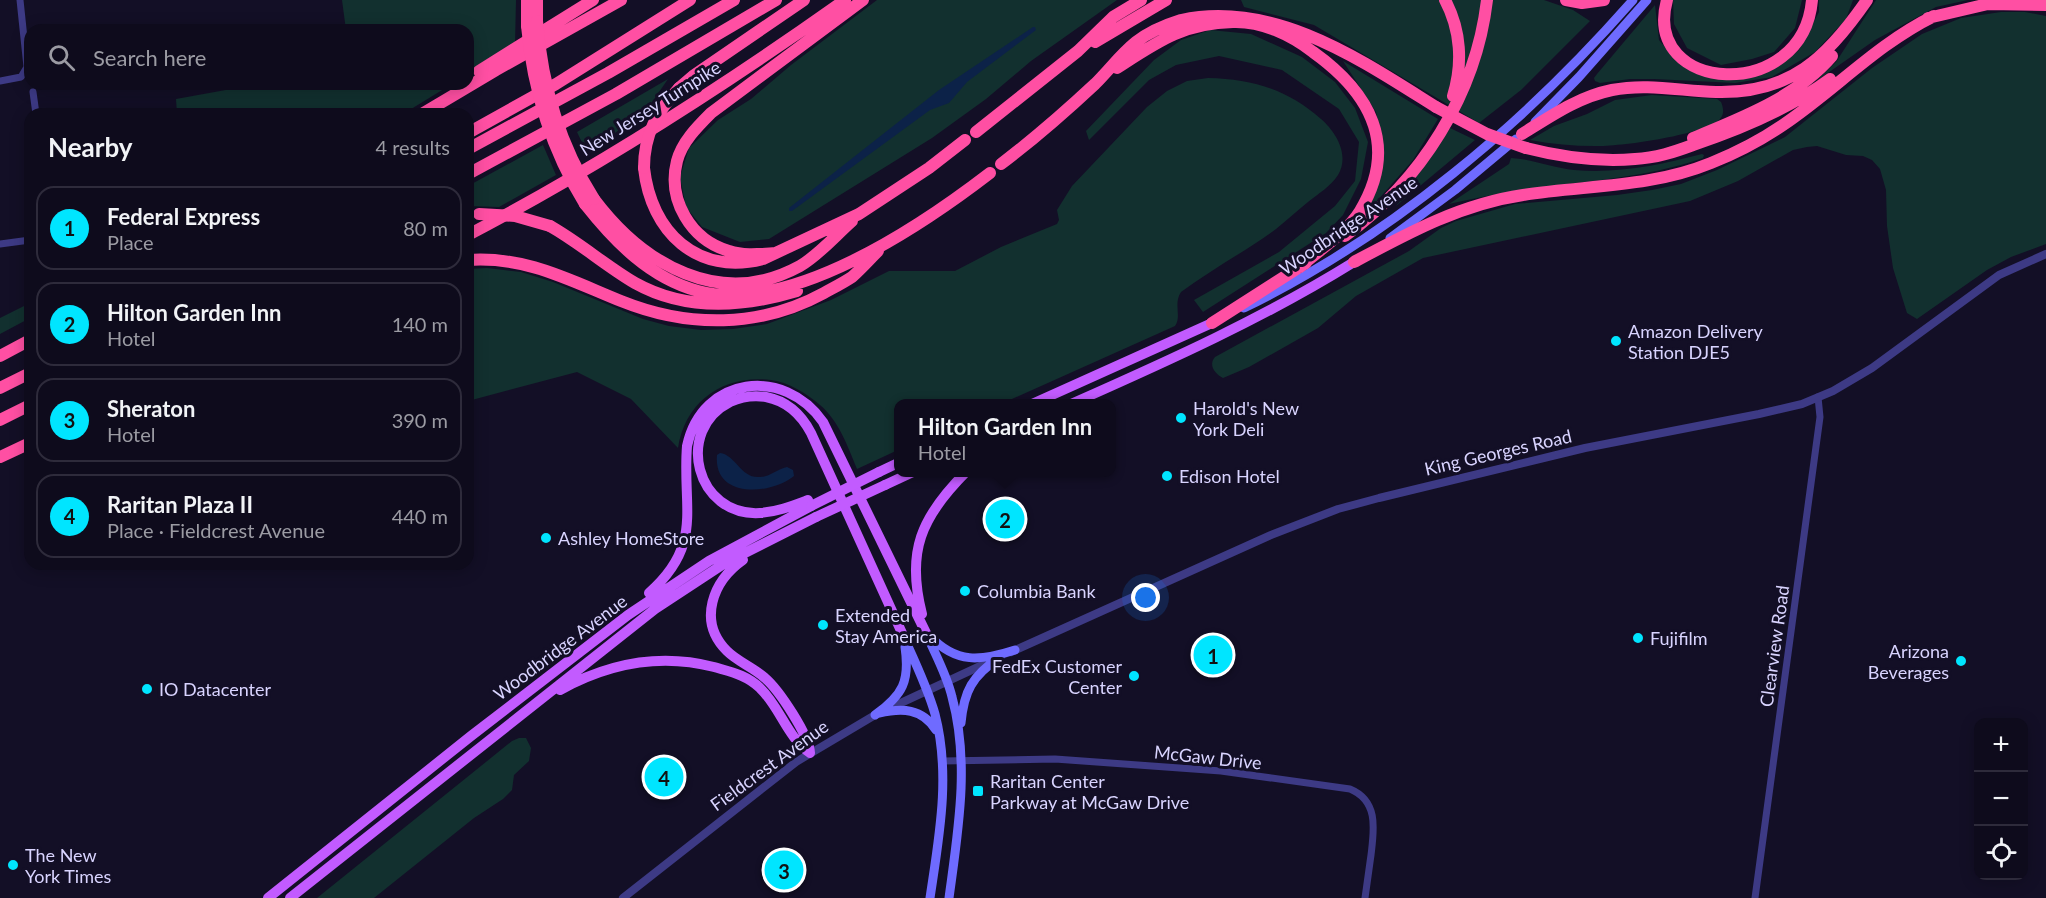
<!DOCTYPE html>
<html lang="en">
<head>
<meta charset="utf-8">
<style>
  body { margin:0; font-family:Lato,sans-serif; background:#171425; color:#f1f3f6 }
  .controls { position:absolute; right:18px; bottom:18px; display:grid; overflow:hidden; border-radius:12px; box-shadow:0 3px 15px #0003 }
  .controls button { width:54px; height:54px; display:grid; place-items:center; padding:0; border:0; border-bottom:2px solid #2e2b3b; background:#0e0b1c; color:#f1f3f6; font:30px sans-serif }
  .you { position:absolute; left:1146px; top:598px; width:21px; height:21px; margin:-15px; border:4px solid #fff; border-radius:50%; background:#1a73e8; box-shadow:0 0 0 9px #1a73e833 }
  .badge { display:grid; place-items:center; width:39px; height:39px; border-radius:50%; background:#00e5ff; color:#111; font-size:20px; font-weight:700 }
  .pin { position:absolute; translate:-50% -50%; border:3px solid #fff; box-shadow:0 2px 6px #0006 }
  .popup { position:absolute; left:894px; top:399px; width:222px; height:78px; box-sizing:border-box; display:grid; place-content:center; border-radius:12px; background:#0e0b1c; filter:drop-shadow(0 2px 4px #0005); font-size:20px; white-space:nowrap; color:#9b9ba3 }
  .popup b { font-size:22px; color:#f1f3f6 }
  .popup::after { content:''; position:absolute; left:50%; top:100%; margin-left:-12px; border:12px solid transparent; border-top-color:#0e0b1c }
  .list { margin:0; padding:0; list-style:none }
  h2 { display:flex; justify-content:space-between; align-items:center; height:78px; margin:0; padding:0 24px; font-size:26px }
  h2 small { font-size:20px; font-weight:400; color:#9b9ba3 }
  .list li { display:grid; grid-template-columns:39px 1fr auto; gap:18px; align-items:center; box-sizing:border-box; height:84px; margin:0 12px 12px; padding:0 12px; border:2px solid #2e2b3b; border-radius:18px }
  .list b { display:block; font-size:22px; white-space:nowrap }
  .list p { margin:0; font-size:20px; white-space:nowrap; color:#9b9ba3 }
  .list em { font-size:20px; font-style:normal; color:#9b9ba3 }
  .icon { flex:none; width:33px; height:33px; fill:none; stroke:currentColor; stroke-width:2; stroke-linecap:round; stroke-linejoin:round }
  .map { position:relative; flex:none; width:2046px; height:898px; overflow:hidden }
  .search { position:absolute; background:#0e0b1c; box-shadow:0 3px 15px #0003; left:24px; top:24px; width:450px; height:66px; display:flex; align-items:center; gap:15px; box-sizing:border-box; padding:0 21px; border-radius:18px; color:#9b9ba3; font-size:22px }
  .panel { position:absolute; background:#0e0b1c; box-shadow:0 3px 15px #0003; left:24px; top:108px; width:450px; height:462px; border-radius:18px }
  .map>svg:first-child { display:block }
</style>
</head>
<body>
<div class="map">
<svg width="2046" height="898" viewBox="0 0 2046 898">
  <rect width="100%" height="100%" fill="#130f26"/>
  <path fill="#12302f" d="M342,0H516L515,44L468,74V30H346Z
    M877,0H1117L1031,61L986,99L932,138L769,239L740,242L702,227L686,207L680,177L689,148L718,120L751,99L791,65Z
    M1241,0H1544L1573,10L1590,21L1521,90L1479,123L1314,25L1244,7Z
    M1673,0H1802L1795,28L1774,52L1752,59L1721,65L1687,48L1674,24Z
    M1819,0H1853L1846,19L1815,52L1772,77L1735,83L1654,79H1630L1600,83L1595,81L1594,78L1597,74L1655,5L1659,40L1676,60L1699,74L1763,73L1777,67L1799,50L1819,12Z
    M1876,0H1968L1936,7L1875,40L1815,82L1836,62Z
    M2001,12H2025L2046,16V244L2011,257L1987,270L1917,319L1907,313L1893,268L1887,226L1886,190L1880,169L1872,160L1863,156L1846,155L1817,146L1807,147L1793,150L1738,181L1690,201L1423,258L1356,296L1318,328L1249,367L1223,378C1215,374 1208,365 1215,357L1409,251L1441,228L1456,221L1515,204L1617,195L1652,190L1681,184L1717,170L1785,137L1872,68L1922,34L1961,18Z
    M1210,30L1251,34L1302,57L1335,82L1355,108L1368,142L1361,179L1343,215L1326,233L1203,312L1194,300L1279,252L1335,206L1355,181L1359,142L1339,109L1282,70L1219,56L1176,65L1149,80L1089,140L1086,131L1154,60L1181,40Z
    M1343,61L1438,119L1413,160L1369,210L1384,152L1376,112Z
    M1208,78C1252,79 1287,89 1321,119C1336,132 1350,155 1338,175C1331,186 1318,194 1308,202C1297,211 1287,220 1276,229C1246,251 1212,269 1181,292C1173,304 1182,316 1175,326L1003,403L898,404V450L857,469C848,447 839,421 820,405C807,394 789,382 771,380C724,374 685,401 678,448L631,399L577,372L468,401V269L487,268L521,272L553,282L643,319L669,326L701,330L733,329L767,324L831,300L889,271H955L1001,247L1057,224L1059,220L1057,210L1072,186L1147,107L1167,91L1187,81Z
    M668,79L646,111L587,153L577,132Z
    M259,84H452L403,114H177L176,99Z
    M1652,95L1717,99L1721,102C1723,107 1725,114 1720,119C1705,135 1618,147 1595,146C1573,146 1552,144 1530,140L1554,126L1587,114L1615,100Z
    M1450,128L1475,140L1396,206Z
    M543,145L556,175L499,207L468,206V186Z
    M1702,154L1704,155L1703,158C1637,181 1570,181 1503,193C1485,196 1467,200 1449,204L1509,164L1511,158C1532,159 1553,168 1574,170C1617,174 1660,165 1702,154Z
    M30,303V318L0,334V318Z
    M519,738H526L531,748L529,761L514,775L512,790L503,799L474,818L374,898H317L512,741Z"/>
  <path fill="#0c2248" d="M1033,27H1035L1036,30L967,82L949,103L930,110L792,211H789V208L939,90Z
    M720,453C736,455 741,479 760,477C770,477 777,469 787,467L793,470L794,476C771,495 713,499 717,455Z"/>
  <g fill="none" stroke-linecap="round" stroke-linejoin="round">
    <path stroke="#3d3a85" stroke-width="7" d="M0,81L21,77L27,67L20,0
      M33,92L36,114
      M0,244L30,240
      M942,761L1055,759L1221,771L1350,789C1379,801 1374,830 1371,855C1369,870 1367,884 1365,898
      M1755,898L1820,417L1818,397"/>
    <path stroke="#3d3a85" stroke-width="8" d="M1011,652L1271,535L1338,509L1379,498L1585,448L1759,414L1802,404L1833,391L1872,368L1999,275L2046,254
      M623,898L796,762L875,715L991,661"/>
    <path stroke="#6f6bff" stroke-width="9" d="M1535,122L1579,77L1647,0
      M1390,238L1455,190L1516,139
      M1244,308C1392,236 1525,123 1633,0
      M902,633C914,660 927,686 935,714C951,775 939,837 930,898
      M926,633C935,654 947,675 952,697C970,763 958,831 949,898
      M930,636C956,664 981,661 1015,650
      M879,713C902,708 922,708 936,730
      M875,715C903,695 910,681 905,647
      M961,723C964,691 972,676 1000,657"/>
    <path stroke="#c25bff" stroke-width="10" d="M1032,404L1212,323
      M1071,404C1168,361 1264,318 1354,262
      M879,472L898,463
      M885,485L913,472
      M808,500C792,506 777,512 760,513C696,517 674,430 730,402C741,397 754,395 766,397C787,401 801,414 811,433L902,633
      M743,560C713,581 697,621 727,651C738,662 753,667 765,678C779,690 809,735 810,753
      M649,593C704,544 682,509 687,446C702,376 784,366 823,422L926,633
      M922,614C906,552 921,517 966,472
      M560,690C609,663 660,653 714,667C731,672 747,675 760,688C780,707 787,737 810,753
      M268,898L471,736L628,615L709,561L811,506
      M290,898L655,609L725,563L816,517"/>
    <path stroke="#ff4fa3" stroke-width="12" d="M527,0V26
      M537,0V21
      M1445,0C1461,30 1463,64 1453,96
      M1566,0L1582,3L1604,0
      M1667,0C1641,94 1803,104 1812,0
      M1928,18L1988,4L2046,5
      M1095,42L1166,0
      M1117,68C1157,42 1183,23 1233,22C1262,21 1291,35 1313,52C1369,92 1400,145 1360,211C1347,232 1318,251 1300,267
      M479,71L593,0
      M679,88L693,76L804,0
      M422,114L496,70L621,0
      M976,132L1078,51L1113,17L1141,0
      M468,133L556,84L690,0
      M1522,134C1551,116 1578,97 1612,90C1647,83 1681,91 1716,92C1790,94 1827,58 1867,0
      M1693,138C1741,118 1797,97 1832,56
      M1526,148C1561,157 1599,162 1635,159C1656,158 1674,152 1693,145C1741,129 1789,109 1830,79
      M468,149L608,73L734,0
      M1001,164C1034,139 1065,112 1095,84C1109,70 1121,54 1136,42C1150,31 1165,25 1181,20C1275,0 1361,60 1436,107
      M644,168C651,232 697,276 763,259L859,214L929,168L965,140
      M468,174L616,94L776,0
      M594,199C643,264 720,310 800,266C819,255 835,236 852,221
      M585,204C615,242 650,278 698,291C790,315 921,226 990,173
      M550,226C580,243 606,266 635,283C685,311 744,307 797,291
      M468,235C600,166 724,86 845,0
      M1345,236C1421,181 1476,94 1487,0
      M775,253C760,254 744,256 729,251C691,240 667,200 677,161C682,142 697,127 711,113L863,0
      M468,260C526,256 569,280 621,301C688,328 760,328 824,293C833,288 843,283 852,277C861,269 869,260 878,251
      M1354,262C1408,233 1461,204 1523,195C1586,185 1650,188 1711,163C1736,153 1761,140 1783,125C1835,90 1877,44 1934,16
      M1212,323L1306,263
      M0,356L30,340
      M0,388L30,373
      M0,420L30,405
      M0,457L30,443"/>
    <path stroke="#c25bff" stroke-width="10" d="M811,506L879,472
      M816,517L885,485"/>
    <path stroke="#ff4fa3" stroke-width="12" d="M537,21C542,86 559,144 594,199
      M527,26C533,91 551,149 585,204
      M1436,107L1487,134L1526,148
      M644,168C644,134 657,112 679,88
      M479,214L515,216L550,226"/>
  </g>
  <g fill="#00e5ff" stroke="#130f26" stroke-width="2">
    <circle cx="1616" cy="341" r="6"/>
    <circle cx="1181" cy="418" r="6"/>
    <circle cx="1167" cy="476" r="6"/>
    <circle cx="546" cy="538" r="6"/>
    <circle cx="965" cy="591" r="6"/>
    <circle cx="823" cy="625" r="6"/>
    <circle cx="1638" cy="638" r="6"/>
    <circle cx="1961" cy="661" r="6"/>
    <circle cx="1134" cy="676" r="6"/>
    <circle cx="147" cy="689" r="6"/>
    <rect x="972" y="785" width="12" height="12" rx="3"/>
    <circle cx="13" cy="865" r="6"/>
  </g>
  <g text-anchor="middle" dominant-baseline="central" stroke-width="6" stroke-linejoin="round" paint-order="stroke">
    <g font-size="18" fill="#d9d4ff" stroke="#130f26">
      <text transform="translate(650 108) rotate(-32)">New Jersey Turnpike</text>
      <text transform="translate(1348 225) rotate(-34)">Woodbridge Avenue</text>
      <text transform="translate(1498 452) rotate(-13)">King Georges Road</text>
      <text transform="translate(1774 646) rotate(-82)">Clearview Road</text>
      <text transform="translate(560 647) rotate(-37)">Woodbridge Avenue</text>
      <text transform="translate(1208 757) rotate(6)">McGaw Drive</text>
      <text transform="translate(769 765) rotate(-36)">Fieldcrest Avenue</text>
    </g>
    <g font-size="18" fill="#d9d4ff" stroke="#130f26" text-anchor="start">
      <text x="1628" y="331">Amazon Delivery<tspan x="1628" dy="21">Station DJE5</tspan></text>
      <text x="1193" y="408">Harold's New<tspan x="1193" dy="21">York Deli</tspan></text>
      <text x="1179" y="476">Edison Hotel</text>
      <text x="558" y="538">Ashley HomeStore</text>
      <text x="977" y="591">Columbia Bank</text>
      <text x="835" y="615">Extended<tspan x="835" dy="21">Stay America</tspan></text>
      <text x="1650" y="638">Fujifilm</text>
      <text x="1949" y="651" text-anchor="end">Arizona<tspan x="1949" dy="21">Beverages</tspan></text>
      <text x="1122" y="666" text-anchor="end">FedEx Customer<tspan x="1122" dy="21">Center</tspan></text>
      <text x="159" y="689">IO Datacenter</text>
      <text x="990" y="781">Raritan Center<tspan x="990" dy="21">Parkway at McGaw Drive</tspan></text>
      <text x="25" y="855">The New<tspan x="25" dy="21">York Times</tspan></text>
    </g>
  </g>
</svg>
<div class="controls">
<button>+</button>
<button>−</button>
<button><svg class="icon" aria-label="locate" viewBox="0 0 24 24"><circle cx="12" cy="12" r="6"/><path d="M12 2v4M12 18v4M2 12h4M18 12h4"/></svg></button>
</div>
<div class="you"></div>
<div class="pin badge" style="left:1213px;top:655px">1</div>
<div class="pin badge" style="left:1005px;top:519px">2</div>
<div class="popup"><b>Hilton Garden Inn</b>Hotel</div>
<div class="pin badge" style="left:784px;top:870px">3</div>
<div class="pin badge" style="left:664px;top:777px">4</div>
<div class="search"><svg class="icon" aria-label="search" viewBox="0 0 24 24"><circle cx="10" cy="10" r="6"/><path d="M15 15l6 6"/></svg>Search here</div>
<section class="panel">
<h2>Nearby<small>4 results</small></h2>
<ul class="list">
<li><span class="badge">1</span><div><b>Federal Express</b><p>Place</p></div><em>80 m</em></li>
<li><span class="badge">2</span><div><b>Hilton Garden Inn</b><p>Hotel</p></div><em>140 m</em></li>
<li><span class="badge">3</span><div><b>Sheraton</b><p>Hotel</p></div><em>390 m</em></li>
<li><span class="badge">4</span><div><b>Raritan Plaza II</b><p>Place · Fieldcrest Avenue</p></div><em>440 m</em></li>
</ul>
</section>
</div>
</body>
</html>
